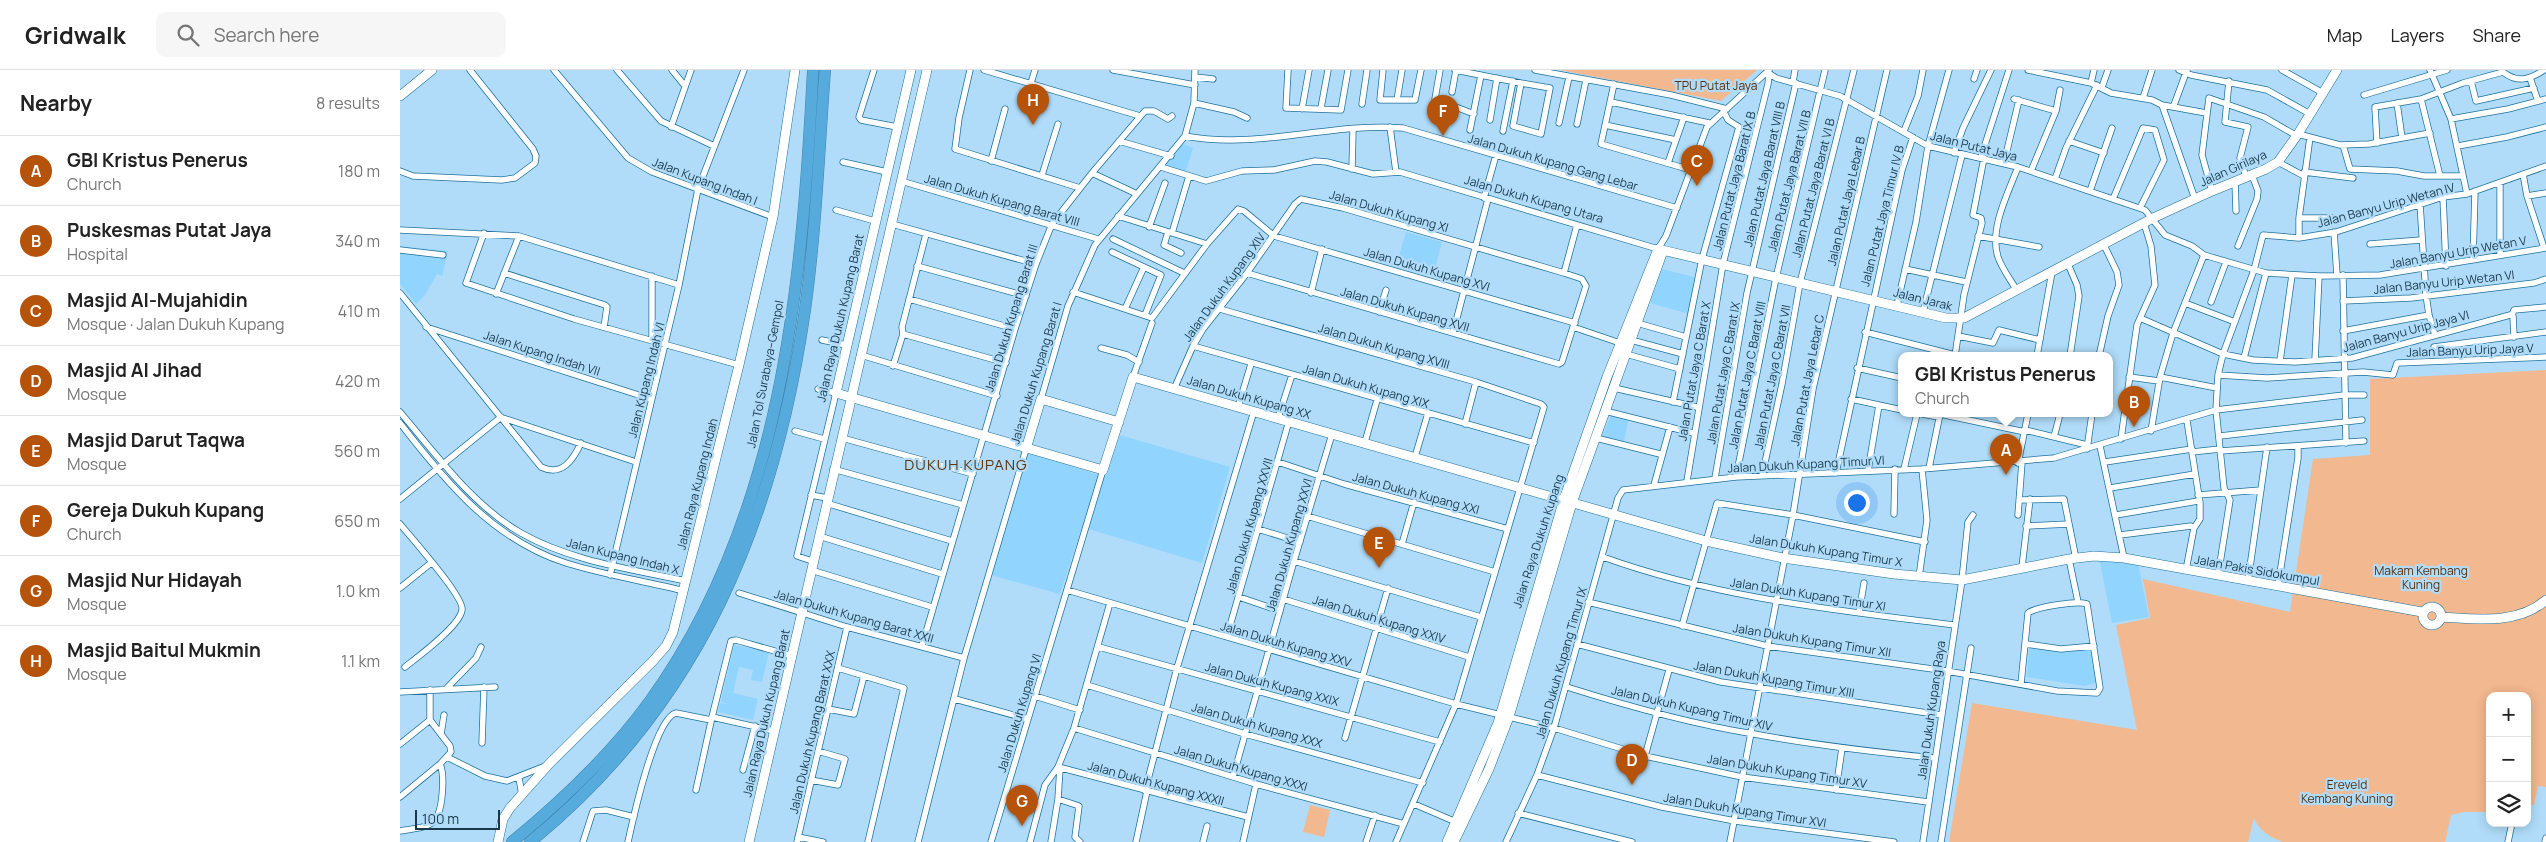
<!DOCTYPE html>
<html lang="en">
<head>
<meta charset="utf-8">
<style>
  body { margin:0; font-family:Manrope,sans-serif; background:#f6f6f6; color:#222 }
  .controls { position:absolute; right:15px; bottom:15px; display:grid; overflow:hidden; border-radius:10px; box-shadow:0 2px 12px #0003 }
  .controls button { width:45px; height:45px; display:grid; place-items:center; padding:0; border:0; border-bottom:1px solid #e0e0e0; background:#fff; color:#222; font:25px sans-serif }
  .scale { position:absolute; left:15px; bottom:12px; width:85px; box-sizing:border-box; padding-left:5px; border:2px solid #18394c; border-top:0; font-size:14px; line-height:18px; white-space:nowrap; color:#18394c; -webkit-text-stroke:4px #b0dcf9; paint-order:stroke }
  .you { position:absolute; left:1456px; top:432px; width:18px; height:18px; margin:-12px; border:4px solid #fff; border-radius:50%; background:#1a73e8; box-shadow:0 0 0 8px #1a73e833 }
  .badge { display:grid; place-items:center; width:32px; height:32px; border-radius:50%; background:#b45309; color:#fff; font-size:16px; font-weight:700 }
  .pin { position:absolute; translate:-50% -41px; filter:drop-shadow(0 1px 2px #0008) }
  .pin::after { content:''; position:absolute; top:26px; width:18px; height:15px; background:inherit; clip-path:polygon(0 0,100% 0,50% 100%) }
  .popup { position:absolute; left:1498px; top:282px; width:215px; height:65px; box-sizing:border-box; display:grid; place-content:center; border-radius:10px; background:#fff; filter:drop-shadow(0 1px 4px #0005); font-size:16px; white-space:nowrap; color:#767676 }
  .popup b { font-size:19px; color:#222 }
  .popup::after { content:''; position:absolute; left:50%; top:100%; margin-left:-10px; border:10px solid transparent; border-top-color:#fff }
  .list { margin:0; padding:0; list-style:none }
  h2 { display:flex; justify-content:space-between; align-items:center; height:65px; margin:0; padding:0 20px; font-size:21px }
  h2 small { font-size:16px; font-weight:400; color:#767676 }
  .list li { display:grid; grid-template-columns:32px 1fr auto; gap:15px; align-items:center; box-sizing:border-box; height:70px; padding:0 20px; border-top:1px solid #e0e0e0 }
  .list b { display:block; font-size:19px; white-space:nowrap }
  .list p { margin:0; font-size:16px; white-space:nowrap; color:#767676 }
  .list em { font-size:16px; font-style:normal; color:#767676 }
  .icon { flex:none; width:28px; height:28px; fill:none; stroke:currentColor; stroke-width:2; stroke-linecap:round; stroke-linejoin:round }
  .map { position:relative; flex:none; width:2146px; height:772px; overflow:hidden }
  header { display:flex; align-items:center; gap:30px; box-sizing:border-box; height:70px; padding:0 25px; background:#fff; border-bottom:1px solid #e0e0e0 }
  header strong { font-size:24px }
  nav { display:flex; gap:28px; margin-inline-start:auto; font-size:18px }
  .search { width:350px; height:45px; background:#f6f6f6; display:flex; align-items:center; gap:12px; box-sizing:border-box; padding:0 18px; border-radius:10px; color:#767676; font-size:19px }
  main { display:flex }
  aside { flex:1; background:#fff }
  .map>svg:first-child { display:block }
</style>
</head>
<body>
<header>
<strong>Gridwalk</strong>
<div class="search"><svg class="icon" aria-label="search" viewBox="0 0 24 24"><circle cx="10" cy="10" r="6"/><path d="M15 15l6 6"/></svg>Search here</div>
<nav><a>Map</a><a>Layers</a><a>Share</a></nav>
</header>
<main>
<aside>
<h2>Nearby<small>8 results</small></h2>
<ul class="list">
<li><span class="badge">A</span><div><b>GBI Kristus Penerus</b><p>Church</p></div><em>180 m</em></li>
<li><span class="badge">B</span><div><b>Puskesmas Putat Jaya</b><p>Hospital</p></div><em>340 m</em></li>
<li><span class="badge">C</span><div><b>Masjid Al-Mujahidin</b><p>Mosque · Jalan Dukuh Kupang</p></div><em>410 m</em></li>
<li><span class="badge">D</span><div><b>Masjid Al Jihad</b><p>Mosque</p></div><em>420 m</em></li>
<li><span class="badge">E</span><div><b>Masjid Darut Taqwa</b><p>Mosque</p></div><em>560 m</em></li>
<li><span class="badge">F</span><div><b>Gereja Dukuh Kupang</b><p>Church</p></div><em>650 m</em></li>
<li><span class="badge">G</span><div><b>Masjid Nur Hidayah</b><p>Mosque</p></div><em>1.0 km</em></li>
<li><span class="badge">H</span><div><b>Masjid Baitul Mukmin</b><p>Mosque</p></div><em>1.1 km</em></li>
</ul>
</aside>
<div class="map">
<svg width="2146" height="772" viewBox="0 0 2146 772">
  <rect width="100%" height="100%" fill="#b0dcf9"/>
  <path fill="#91d4fe" d="M781,73L793,78L785,104L763,97Z
    M1006,162L1042,172L1033,206L996,196Z
    M0,176L48,181L42,206L37,204L25,225L16,234L0,214Z
    M1262,199L1298,208L1289,244L1250,233Z
    M1212,343L1229,347L1223,376L1201,369Z
    M720,365L830,397L802,493L682,457L660,524L590,505L627,382L705,407Z
    M1699,488L1737,489L1749,547L1712,553Z
    M334,575L369,582L362,612L351,610L353,600L339,597L333,623L358,629L353,650L318,642L320,633L331,635L321,632Z
    M1629,577L1669,582L1692,577L1697,612L1685,616L1627,607Z"/>
  <path fill="#f2b88f" d="M1160,0H1357L1321,31Z
    M2146,300V717L2138,716L2134,735L2127,734V626H2090V742H2064L2051,745L2045,772H1883C1870,767 1859,761 1854,748L1848,772H1549L1572,633L1737,660L1716,555L1750,548L1743,509L1890,542L1913,389L1970,385V309Z
    M910,735L930,740L924,767L903,762Z"/>
  <g fill="none" stroke-linecap="round" stroke-linejoin="round">
    <g stroke="#1d719c" stroke-width="7">
      <path id="street" d="M154,0L228,88L252,102L373,147
        M217,0L261,51L314,76
        M272,0L285,16
        M474,0L459,47L461,50L497,57
        M570,0L559,48L555,79L680,118
        M584,0L740,46
        M713,0L795,15
        M888,0L886,38L941,40L948,0
        M983,0L980,30H1015L1021,0
        M1040,0L1035,29L1074,44
        M1055,0L1121,13L1150,18L1141,64L1113,56L1121,13
        M1135,0L1271,25L1327,39
        M1628,0L1691,13L1711,23L1752,30L1762,35L1795,129
        M1779,0L1791,5L1867,20L1910,44
        M1882,0L1923,23
        M2030,0L2051,49L2067,124
        M1367,2L1376,8L1440,26L1528,76L1618,97L1745,140L1765,165L1792,176L1804,185L1866,203L1919,206L1980,205L2146,178
        M795,7L813,9
        M2130,8L2138,31
        M1574,9L1577,0
        M1829,11L1825,52L1848,57L1840,88L1846,107
        M2071,11L2076,31L2134,18
        M1393,12L1395,0
        M631,13L635,0
        M1691,13L1694,0
        M1214,14L1201,74L1291,100
        M1702,17L1708,0
        M1052,22L1056,0
        M1964,25L2047,0
        M1743,28L1752,0
        M1614,29L1656,41
        M2021,29L2040,106
        M997,30L1002,0
        M1211,32L1309,53
        M794,33L834,42L847,48
        M1997,33L2002,68
        M962,34L967,0
        M1762,35L1806,43
        M1774,35L1787,0
        M921,38L928,0
        M902,39L909,0
        M2051,49L2108,39L2146,29
        M1090,50L1097,8
        M1159,53L1169,7
        M1177,54L1186,10
        M1205,55L1276,70
        M271,57L291,0
        M990,57L996,102
        M1070,60L1081,5
        M1103,61L1113,11
        M1504,61L1518,26L1523,0
        M1898,64L1940,75L1969,74L2030,63
        M785,66C860,80 930,52 1003,58L1277,138
        M719,71L771,86
        M1669,71L1704,83
        M1977,73L1975,37L2021,29L2063,13L2103,2C2117,13 2129,10 2144,0
        M1943,75L1950,99L1997,101L2024,106H2063
        M2058,76L2107,67L2146,57
        M1554,83L1563,58L1591,0
        M1581,87L1609,0
        M591,91L605,39
        M443,92L487,102
        M1878,92L1904,106
        M1268,93L1284,47
        M1604,93L1619,30
        M761,97L806,111L842,101L874,100L915,91L927,92L973,104L1000,102L1258,179L1266,166L1307,57L1369,0
        M952,99L953,59
        M0,101L13,106L102,110L115,108L135,93L136,86L133,79L70,0
        M1631,101L1656,41L1660,20
        M1904,102L1953,108
        M692,103L737,124
        M2123,104L2127,126L2144,178
        M642,105L658,54
        M1655,109L1666,78L1697,15
        M501,111L698,169
        M1835,111L1836,141
        M2100,113V185
        M1690,121L1712,58
        M1812,121L1802,85L1809,28L1864,47L1897,66
        M2127,126L2146,123
        M2043,127L2046,196
        M1084,128L1096,85
        M1713,129L1743,58L1755,60L1764,90L1740,138
        M2020,134L2026,225L2029,245L2035,265
        M436,140L475,151
        M718,146L807,174
        M1899,148H1932
        M492,154L636,194
        M749,157L765,113
        M0,160L119,166L279,215
        M768,162L764,175L781,183
        M1934,162L1937,205
        M84,163L66,213L174,249L339,295
        M772,163L789,106
        M526,164L502,257L503,264L606,293
        M1578,166L1639,177
        M1899,168V148L1910,67
        M713,169L784,203
        M1970,174L2021,170
        M1838,176L1857,129L1858,121L1852,105
        M0,180L43,185
        M712,182L761,205L745,245
        M2073,190L2075,121
        M1668,194L1677,215L1679,226L1670,286
        M517,196L626,226
        M1505,199L1566,212
        M104,203L205,235L207,237L204,257
        M1164,203L1177,155
        M1943,205L1946,373
        M252,206V270
        M1617,221C1611,210 1602,199 1598,187C1589,159 1608,123 1618,97
        M673,222L752,248L807,174L838,139L844,141L874,166L1175,253
        M0,223L141,397C162,407 173,390 181,373
        M911,223L922,179
        M96,224L119,166
        M509,229L615,259
        M1943,231L2011,228L2134,213L2146,209
        M1811,232L1826,192
        M1785,233L1835,252
        M1497,235L1516,152L1528,76L1549,0
        M725,239L744,197
        M820,239L1076,312L1141,334L1144,337L1056,634L996,772
        M979,242L986,220
        M1523,242L1562,85
        M2112,245L2114,240L2146,237
        M1740,248L1823,284L1853,290L1895,292L1952,288L2110,245L2113,246L2114,267
        M1237,253L1286,267
        M26,257L251,329
        M1173,257L1220,273
        M1943,261L2029,245
        M1465,262L1555,285
        M1053,263L1088,129
        M1558,266L1593,273L1599,260L1640,270
        M422,270L446,275
        M1231,270L1283,284
        M793,276L1134,373
        M2034,277L2146,262
        M701,278L727,285L739,292
        M1226,284L1280,299
        M461,285L597,326
        M1555,286L1564,225L1582,153L1581,148L1573,145L1584,88
        M1637,286L1652,202
        M1699,286L1708,246L1719,215L1717,202L1704,175
        M1844,288L1866,203
        M1915,290L1919,206
        M1880,291L1892,205
        M493,296L503,264
        M1457,298L1502,308
        M1818,305L1867,308L1963,302L1993,305L1997,293L2146,287
        M733,307L752,253
        M1729,307L1759,311
        M1760,307L1817,318
        M1214,318L1297,337
        M774,319L793,276L803,259L847,203L895,134L901,129L943,138L1164,203L1182,209L1186,216L1162,292L1159,294L847,203
        M641,329L668,236L695,175L785,66L794,33L795,0
        M1451,329L1502,340
        M1273,332L1302,189L1339,57L1328,50L1324,42
        M838,337L851,294
        M1205,341L1293,363
        M0,342C36,384 72,435 121,463C170,491 231,499 286,511
        M1522,344L1539,347
        M1540,344L1625,362
        M103,348L236,392
        M878,348L892,305
        M0,353C45,411 93,470 166,493C204,505 245,511 284,521
        M1065,354L1076,312
        M1625,360L1687,375
        M395,361L424,369
        M1751,361L1760,307L1773,263L1804,185
        M1820,366L1962,350
        M1654,367L1660,344
        M442,368L573,404
        M1196,368L1260,384
        M1721,369L1737,255L1755,215L1751,176L1744,153
        M965,372L977,330
        M1700,376L1724,488
        M1687,379L1692,344
        M1820,381L1964,371
        M1792,382L1820,379
        M1015,387L1028,343
        M878,392L944,414L1108,459
        M1705,392L1792,379
        M1618,393L1628,344
        M1529,398L1540,344
        M433,399L563,435
        M1504,399L1517,344
        M1468,401L1479,335
        M1436,403L1502,100L1513,67
        M1362,406L1382,314L1400,213L1454,0
        M1336,407L1376,208L1425,0
        M1315,408L1347,223L1396,13
        M1287,411L1323,194L1368,14L1369,3
        M1254,415L1270,357
        M1710,418L1795,404
        M411,425L427,428
        M1798,425L1861,420
        M0,429L101,347
        M1620,430L1664,429L1676,489
        M426,433L552,471
        M1494,444L1495,399
        M1618,445L1622,392
        M1716,445L1798,431
        M907,446L1095,502
        M0,454C10,466 65,528 62,540C60,556 19,586 5,597
        M1626,456L1669,454
        M858,459L900,472
        M1720,465L1791,456L1794,458
        M419,466L542,504
        M1002,474L1014,432
        M1203,487C1316,528 1436,540 1554,555
        M1669,489L1678,532
        M412,491L397,486L436,323L418,319
        M894,491L1081,547
        M1622,497L1630,429
        M411,500L532,537
        M1786,500L1794,458L1800,449V433L1787,351
        M210,505L279,215L298,119L344,0
        M1818,506L1830,430L1824,418L1816,340L1818,305L1823,284L1854,200L1863,165L1899,168L1936,162L2043,127L2067,124L2146,96
        M1519,507L1527,450L1522,399
        M1848,511L1867,377
        M1878,516L1898,388V376
        M0,518L31,493
        M667,520L1056,634L1154,658L1245,686L1342,707L1528,732
        M339,523L447,557L564,588
        M839,527L880,541
        M883,529L1069,587
        M1188,532L1367,576L1547,601L1657,621L1697,623L1700,618L1687,534C1679,530 1636,537 1628,543L1621,614
        M1459,543L1464,513
        M1282,556L1317,433L1393,445L1525,472
        M827,566L889,351
        M1177,574L1321,612L1541,645
        M1626,574L1661,579L1694,576
        M522,576L615,259L636,194L652,154L692,103L745,41H754L768,49L772,46
        M699,577L1040,672
        M438,598L504,618L468,772
        M687,615L845,664L1023,713
        M1167,617C1227,636 1291,654 1354,664C1414,675 1474,682 1534,688
        M46,619L76,588L81,577
        M0,622L95,617
        M635,626L680,640
        M555,629L628,649
        M428,639L454,644L464,606
        M312,647L331,571L336,570L392,586
        M674,658L856,714L1004,754
        M41,664L44,645
        M945,668L988,518
        M82,673L84,617
        M0,674L30,650V620
        M1245,686L1269,600
        M47,687L85,706L107,711L148,695
        M658,697L848,747
        M343,700L355,656
        M1137,705L1262,737L1335,751L1494,772
        M833,707L894,491L932,364
        M119,708L122,725
        M411,710L438,715L445,689L418,681
        M296,720L312,647L374,661
        M1436,720L1442,678
        M745,721L777,598L854,341
        M0,727L40,694L51,682L50,676L30,650
        M658,729L679,736L675,767L680,772
        M1014,734L1056,752
        M1118,743L1232,772
        M0,761C10,759 26,759 34,751C43,742 45,705 40,694
        M398,767L423,772
        M183,772L193,741L206,740L234,747
        M228,772C233,749 255,648 276,643L311,650
        M397,772L447,557
        M518,772L564,588L626,379
        M591,772L703,400
        M630,772L645,715L658,697L674,658L710,533
        M651,772L658,729L660,698
        M736,772L747,721
        M803,772L807,756
        M843,772L856,714
        M966,772L975,745
        M1106,772L1137,705L1154,658L1218,428L1223,420L1336,407L1522,399L1654,388L1816,340L1944,325H1964
        M1330,772L1393,445L1413,319L1487,0
        M1523,772L1562,510L1568,452L1573,445
        M1541,772L1571,578
        M2108,772L2112,753
        M2145,772L2146,768"/>
    </g>
    <g stroke="#1d719c" stroke-width="10">
      <path id="secondary" d="M511,0L436,323L703,400L733,307L1306,471L1383,488L1494,504L1562,510L1669,489L1694,486L1724,488L2022,542
        M0,26L32,0
        M626,379L641,329L719,352
        M2023 546a9 9 0 1 1 18 0a9 9 0 1 1-18 0Z
        M2041,547C2077,549 2118,555 2146,530
        M98,772L103,749L110,738L149,694L253,591L266,576L273,562L339,295L373,147L395,0
        M349,772L527,0
        M1047,772L1098,653L1164,429L1207,307L1258,179L1546,248H1564L1753,148L1812,121L1866,99L1878,92L1898,64L1937,0
        M1054,772L1089,699L1109,647L1172,433L1263,181"/>
    </g>
    <g stroke="#4183aa" stroke-width="12">
      <path id="highway" d="M112,772C163,730 211,685 250,631C382,448 402,217 413,0
        M130,772C300,634 374,452 405,240C416,161 419,80 425,0"/>
    </g>
    <use href="#street" stroke="#fff" stroke-width="5.5"/>
    <use href="#secondary" stroke="#fff" stroke-width="9"/>
    <use href="#highway" stroke="#57abdc" stroke-width="11"/>
  </g>
  <g text-anchor="middle" dominant-baseline="central" stroke-width="4.5" stroke-linejoin="round" paint-order="stroke">
    <g font-size="12" fill="#592f0a" stroke="#b0dcf9">
      <text x="1316" y="15">TPU Putat Jaya</text>
      <text x="2021" y="500">Makam Kembang<tspan x="2021" dy="14">Kuning</tspan></text>
      <text x="1947" y="714">Ereveld<tspan x="1947" dy="14">Kembang Kuning</tspan></text>
    </g>
    <g font-size="12" fill="#18394c" stroke="#b0dcf9">
      <text transform="translate(1574 76) rotate(14)">Jalan Putat Jaya</text>
      <text transform="translate(1153 92) rotate(16)">Jalan Dukuh Kupang Gang Lebar</text>
      <text transform="translate(1833 98) rotate(-24)">Jalan Girilaya</text>
      <text transform="translate(1364 104) rotate(-77)">Jalan Putat Jaya Barat VIII B</text>
      <text transform="translate(305 111) rotate(21)">Jalan Kupang Indah I</text>
      <text transform="translate(1334 111) rotate(-76)">Jalan Putat Jaya Barat IX B</text>
      <text transform="translate(1389 111) rotate(-76)">Jalan Putat Jaya Barat VII B</text>
      <text transform="translate(1413 118) rotate(-76)">Jalan Putat Jaya Barat VI B</text>
      <text transform="translate(1134 129) rotate(16)">Jalan Dukuh Kupang Utara</text>
      <text transform="translate(602 130) rotate(16)">Jalan Dukuh Kupang Barat VIII</text>
      <text transform="translate(1446 131) rotate(-77)">Jalan Putat Jaya Lebar B</text>
      <text transform="translate(1986 135) rotate(-15)">Jalan Banyu Urip Wetan IV</text>
      <text transform="translate(989 141) rotate(16)">Jalan Dukuh Kupang XI</text>
      <text transform="translate(1482 146) rotate(-76)">Jalan Putat Jaya Timur IV B</text>
      <text transform="translate(2058 182) rotate(-10)">Jalan Banyu Urip Wetan V</text>
      <text transform="translate(1027 199) rotate(16)">Jalan Dukuh Kupang XVI</text>
      <text transform="translate(2044 212) rotate(-6)">Jalan Banyu Urip Wetan VI</text>
      <text transform="translate(824 217) rotate(-54)">Jalan Dukuh Kupang XIV</text>
      <text transform="translate(1523 229) rotate(14)">Jalan Jarak</text>
      <text transform="translate(1005 239) rotate(16)">Jalan Dukuh Kupang XVII</text>
      <text transform="translate(440 248) rotate(-77)">Jalan Raya Dukuh Kupang Barat</text>
      <text transform="translate(611 248) rotate(-73)">Jalan Dukuh Kupang Barat III</text>
      <text transform="translate(2006 261) rotate(-15)">Jalan Banyu Urip Jaya VI</text>
      <text transform="translate(984 276) rotate(16)">Jalan Dukuh Kupang XVIII</text>
      <text transform="translate(2070 280) rotate(-2)">Jalan Banyu Urip Jaya V</text>
      <text transform="translate(142 283) rotate(18)">Jalan Kupang Indah VII</text>
      <text transform="translate(1294 301) rotate(-80)">Jalan Putat Jaya C Barat X</text>
      <text transform="translate(636 303) rotate(-73)">Jalan Dukuh Kupang Barat I</text>
      <text transform="translate(1323 303) rotate(-80)">Jalan Putat Jaya C Barat IX</text>
      <text transform="translate(365 304) rotate(-79)">Jalan Tol Surabaya–Gempol</text>
      <text transform="translate(1347 305) rotate(-79)">Jalan Putat Jaya C Barat VIII</text>
      <text transform="translate(1372 307) rotate(-79)">Jalan Putat Jaya C Barat VII</text>
      <text transform="translate(246 310) rotate(-76)">Jalan Kupang Indah VI</text>
      <text transform="translate(1407 310) rotate(-79)">Jalan Putat Jaya Lebar C</text>
      <text transform="translate(966 316) rotate(16)">Jalan Dukuh Kupang XIX</text>
      <text transform="translate(849 327) rotate(16)">Jalan Dukuh Kupang XX</text>
      <text transform="translate(1406 394) rotate(-3)">Jalan Dukuh Kupang Timur VI</text>
      <text transform="translate(297 414) rotate(-76)">Jalan Raya Kupang Indah</text>
      <text transform="translate(1016 423) rotate(15)">Jalan Dukuh Kupang XXI</text>
      <text transform="translate(849 456) rotate(-74)">Jalan Dukuh Kupang XXVII</text>
      <text transform="translate(1138 471) rotate(-72)">Jalan Raya Dukuh Kupang</text>
      <text transform="translate(889 475) rotate(-74)">Jalan Dukuh Kupang XXVI</text>
      <text transform="translate(1426 480) rotate(9)">Jalan Dukuh Kupang Timur X</text>
      <text transform="translate(223 486) rotate(14)">Jalan Kupang Indah X</text>
      <text transform="translate(1857 500) rotate(10)">Jalan Pakis Sidokumpul</text>
      <text transform="translate(1408 524) rotate(9)">Jalan Dukuh Kupang Timur XI</text>
      <text transform="translate(454 546) rotate(16)">Jalan Dukuh Kupang Barat XXII</text>
      <text transform="translate(979 549) rotate(17)">Jalan Dukuh Kupang XXIV</text>
      <text transform="translate(1412 570) rotate(9)">Jalan Dukuh Kupang Timur XII</text>
      <text transform="translate(886 574) rotate(16)">Jalan Dukuh Kupang XXV</text>
      <text transform="translate(1161 593) rotate(-74)">Jalan Dukuh Kupang Timur IX</text>
      <text transform="translate(1374 609) rotate(10)">Jalan Dukuh Kupang Timur XIII</text>
      <text transform="translate(872 614) rotate(15)">Jalan Dukuh Kupang XXIX</text>
      <text transform="translate(1292 638) rotate(13)">Jalan Dukuh Kupang Timur XIV</text>
      <text transform="translate(1531 640) rotate(-82)">Jalan Dukuh Kupang Raya</text>
      <text transform="translate(366 643) rotate(-77)">Jalan Raya Dukuh Kupang Barat</text>
      <text transform="translate(619 643) rotate(-73)">Jalan Dukuh Kupang VI</text>
      <text transform="translate(857 655) rotate(16)">Jalan Dukuh Kupang XXX</text>
      <text transform="translate(412 662) rotate(-77)">Jalan Dukuh Kupang Barat XXX</text>
      <text transform="translate(841 698) rotate(16)">Jalan Dukuh Kupang XXXI</text>
      <text transform="translate(1387 701) rotate(9)">Jalan Dukuh Kupang Timur XV</text>
      <text transform="translate(756 713) rotate(15)">Jalan Dukuh Kupang XXXII</text>
      <text transform="translate(1345 740) rotate(9)">Jalan Dukuh Kupang Timur XVI</text>
    </g>
    <g font-size="15" letter-spacing="1" fill="#60340e" stroke="#b0dcf9">
      <text x="566" y="394">DUKUH KUPANG</text>
    </g>
  </g>
</svg>
<div class="controls">
<button>+</button>
<button>−</button>
<button><svg class="icon" aria-label="layers" viewBox="0 0 24 24"><path d="M12 4l9 5-9 5-9-5zM3 14l9 5 9-5"/></svg></button>
</div>
<div class="scale">100 m</div>
<div class="you"></div>
<div class="pin badge" style="left:1606px;top:405px">A</div>
<div class="popup"><b>GBI Kristus Penerus</b>Church</div>
<div class="pin badge" style="left:1734px;top:357px">B</div>
<div class="pin badge" style="left:1297px;top:116px">C</div>
<div class="pin badge" style="left:1232px;top:715px">D</div>
<div class="pin badge" style="left:979px;top:498px">E</div>
<div class="pin badge" style="left:1043px;top:66px">F</div>
<div class="pin badge" style="left:622px;top:756px">G</div>
<div class="pin badge" style="left:633px;top:55px">H</div>
</div>
</main>
</body>
</html>
